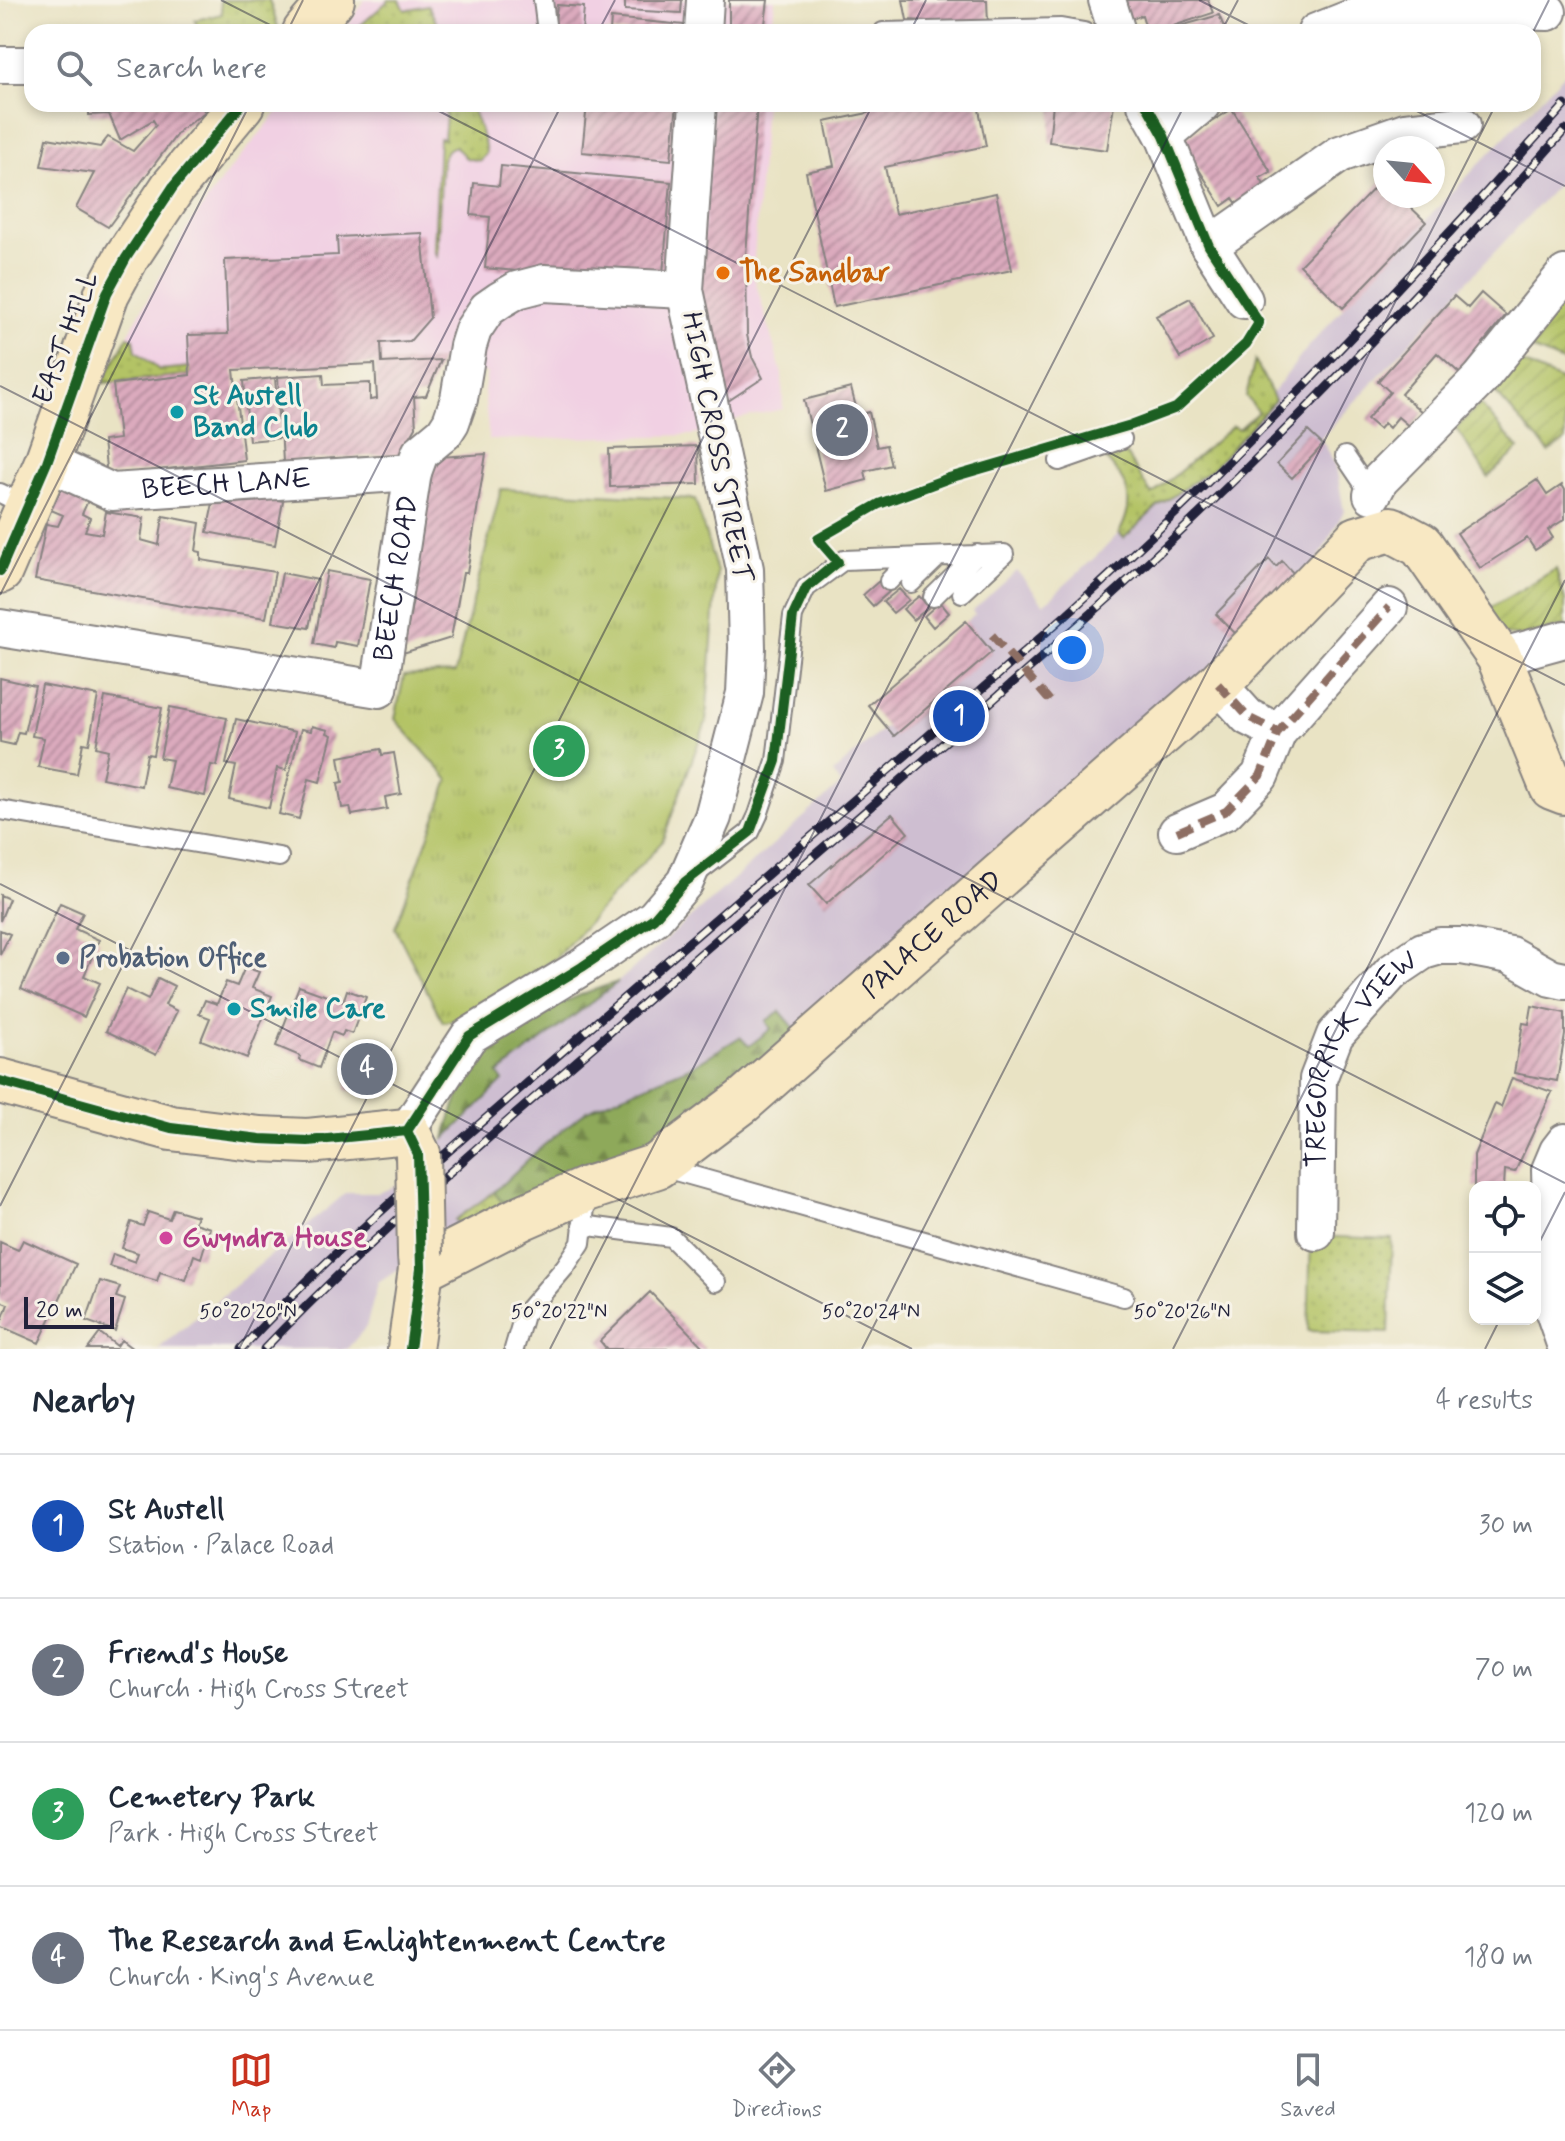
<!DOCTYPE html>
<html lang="en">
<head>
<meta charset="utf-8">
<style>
  body { margin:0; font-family:Mynerve,sans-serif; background:#f2f2f3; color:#1f2937 }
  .controls { position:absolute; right:24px; bottom:24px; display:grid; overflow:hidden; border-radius:16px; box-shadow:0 4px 12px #0003 }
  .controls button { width:72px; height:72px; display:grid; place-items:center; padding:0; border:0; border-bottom:2px solid #e0e1e3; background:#fff; color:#1f2937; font:40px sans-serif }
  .compass { position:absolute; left:1373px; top:136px; width:72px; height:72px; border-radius:50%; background:#fff; box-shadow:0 4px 12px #0003; rotate:117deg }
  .scale { position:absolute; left:24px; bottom:20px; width:90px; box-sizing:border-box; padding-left:8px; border:4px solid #22223b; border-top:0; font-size:22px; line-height:28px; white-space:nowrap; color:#22223b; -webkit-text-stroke:6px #f7f3e8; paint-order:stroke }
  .you { position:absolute; left:1072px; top:650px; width:28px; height:28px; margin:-20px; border:6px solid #fff; border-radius:50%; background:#1a73e8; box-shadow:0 0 0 12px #1a73e833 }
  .badge { display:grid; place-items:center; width:52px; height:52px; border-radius:50%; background:#c8321e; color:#fff; font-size:26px; font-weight:700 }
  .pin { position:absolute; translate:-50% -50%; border:4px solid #fff; box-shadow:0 2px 8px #0006 }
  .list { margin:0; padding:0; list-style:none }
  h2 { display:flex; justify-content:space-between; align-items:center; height:104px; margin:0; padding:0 32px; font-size:34px }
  h2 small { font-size:26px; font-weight:400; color:#747a83 }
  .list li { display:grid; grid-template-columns:52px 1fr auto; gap:24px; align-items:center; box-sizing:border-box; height:144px; padding:0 32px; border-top:2px solid #e0e1e3 }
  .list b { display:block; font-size:30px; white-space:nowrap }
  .list p { margin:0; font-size:26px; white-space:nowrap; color:#747a83 }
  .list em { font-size:26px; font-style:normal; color:#747a83 }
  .icon { flex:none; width:44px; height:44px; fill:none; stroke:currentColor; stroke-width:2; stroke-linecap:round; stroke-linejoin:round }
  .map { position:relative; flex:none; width:1565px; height:1349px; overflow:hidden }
  .search { position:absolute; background:#fff; box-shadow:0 4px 12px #0003; left:24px; right:24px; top:24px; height:88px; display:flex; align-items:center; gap:20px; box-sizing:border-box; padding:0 28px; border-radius:24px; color:#747a83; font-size:30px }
  .sheet { height:680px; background:#fff }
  nav { display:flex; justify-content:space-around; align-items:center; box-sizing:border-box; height:112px; border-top:2px solid #e0e1e3; background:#fff; font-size:22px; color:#747a83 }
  nav a { display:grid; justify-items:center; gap:4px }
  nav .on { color:#c8321e }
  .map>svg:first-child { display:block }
</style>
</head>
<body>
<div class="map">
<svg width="1565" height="1349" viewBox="0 0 1565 1349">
  <defs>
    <pattern id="grass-dots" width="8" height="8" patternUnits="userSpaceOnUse" patternTransform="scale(2)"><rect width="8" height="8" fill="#b3c365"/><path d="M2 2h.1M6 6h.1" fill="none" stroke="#9aa759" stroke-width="1.8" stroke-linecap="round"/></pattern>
    <pattern id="forest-firs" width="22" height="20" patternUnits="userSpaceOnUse" patternTransform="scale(2)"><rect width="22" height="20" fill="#8ea95a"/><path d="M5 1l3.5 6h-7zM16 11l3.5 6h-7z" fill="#74894c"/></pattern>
    <pattern id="park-tufts" width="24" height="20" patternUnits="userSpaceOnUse" patternTransform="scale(2)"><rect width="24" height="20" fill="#b3c365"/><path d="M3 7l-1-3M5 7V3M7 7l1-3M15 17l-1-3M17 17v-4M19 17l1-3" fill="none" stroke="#9aa759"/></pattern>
    <pattern id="garden-furrows" width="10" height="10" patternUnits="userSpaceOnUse" patternTransform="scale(2)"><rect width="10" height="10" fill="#b3c365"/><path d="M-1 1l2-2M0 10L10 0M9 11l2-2" fill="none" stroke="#9aa759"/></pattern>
    <pattern id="building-hatch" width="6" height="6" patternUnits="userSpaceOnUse" patternTransform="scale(2)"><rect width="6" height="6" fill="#dbaabd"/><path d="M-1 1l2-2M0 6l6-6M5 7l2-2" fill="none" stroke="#b18a9b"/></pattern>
  </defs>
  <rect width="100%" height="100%" fill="#f7f3e8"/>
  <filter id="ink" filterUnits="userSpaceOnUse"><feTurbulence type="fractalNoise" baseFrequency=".0125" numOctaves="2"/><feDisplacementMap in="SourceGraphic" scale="16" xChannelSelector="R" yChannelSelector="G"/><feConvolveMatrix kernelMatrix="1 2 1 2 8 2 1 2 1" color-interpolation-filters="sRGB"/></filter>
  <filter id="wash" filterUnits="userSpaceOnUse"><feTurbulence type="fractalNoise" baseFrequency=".006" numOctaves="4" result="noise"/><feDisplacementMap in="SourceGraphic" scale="32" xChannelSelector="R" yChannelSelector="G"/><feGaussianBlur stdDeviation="1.8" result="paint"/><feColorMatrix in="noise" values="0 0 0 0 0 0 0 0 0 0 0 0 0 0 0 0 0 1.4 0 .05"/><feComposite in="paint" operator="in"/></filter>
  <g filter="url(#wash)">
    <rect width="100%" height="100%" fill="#e9e3c4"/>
    <path fill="#f1d0e3" d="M364,0H775L772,32H344Z
      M289,104H765L753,273L782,374L783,409L741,418L692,435L489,440L484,390L487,373L441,360L234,370L190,375L189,367L159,370L111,365L186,231L223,178L276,114Z"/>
    <path fill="#cebed1" d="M1565,73V185L1559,183L1321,438L1336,466L1344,511L1315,565L1259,630L797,1031L420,1255L378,1283L366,1327L347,1349H158L346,1193H378L404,1183L455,1128L499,1065L618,982L841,784L833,773L884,728L886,727L894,735L992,652L966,621L975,615L972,611L1017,571L1044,604L1103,550L1119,533L1124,538L1157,507L1212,469L1275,400L1271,395L1304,352L1343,308Z"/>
    <path fill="url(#grass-dots)" stroke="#6a7250" stroke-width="2" d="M220,0H269L278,27L272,32H198L195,20L222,14Z
      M389,0H400L405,10L428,5L441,32H353Z
      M441,104H470C474,112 487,146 486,154L479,161L466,158L455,146L447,150L442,159L437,256L434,251L439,138L444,139L446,115Z
      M128,336L134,339L136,351L159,370L190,367V375L102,383Z
      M1255,360L1275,400L1212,469L1157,507L1124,538L1119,533C1139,497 1125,478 1099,452L1120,445L1152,495L1233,426L1239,429L1258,412L1246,396Z
      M494,1192L505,1204L460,1226L455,1220Z
      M1311,1236L1392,1239L1389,1333L1308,1331Z"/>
    <path fill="url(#forest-firs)" stroke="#58664a" stroke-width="2" d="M618,982L498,1074L503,1081L445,1139C452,1107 466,1075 488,1051C515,1021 580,993 618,982Z
      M780,1011L797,1031L654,1145L505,1204L494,1192L538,1150L587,1110L692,1066L740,1037L749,1046L771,1029L766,1021Z"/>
    <path fill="url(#park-tufts)" stroke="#6a7250" stroke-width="2" d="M501,489L695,499L717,572L706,722L662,842L556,958L461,1018L443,1022L395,928L449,780L395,719L404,676L455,673Z"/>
    <path fill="url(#garden-furrows)" stroke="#6a7250" stroke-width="2" d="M1565,293V363L1529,348Z
      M1513,359L1565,382V441L1549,452L1490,387Z
      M1480,404L1519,449L1488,477L1456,428Z
      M1556,569L1565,601V626L1523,636L1502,635L1488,609Z"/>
    <g id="blocks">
      <path fill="url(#building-hatch)" d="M625,0H682L681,13L625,10Z
        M729,0H768L764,32H729Z
        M903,0H987L988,24L907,20Z
        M1117,0H1208L1213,13L1155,32H1147L1142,15L1125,21Z
        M557,5L584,7L582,32H554Z
        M1219,15L1226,32H1163V31Z
        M611,18L684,25V32H610Z
        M89,104H200L205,112L180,130L108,227L76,208L94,173L41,166L47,138L100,147L108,137L133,151L156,125L153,120L120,140L109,114L89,115Z
        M587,104H677L671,160L582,152Z
        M714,104H757L746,255L747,335L752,357L763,378L722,405L700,291Z
        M866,104H978L986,146L885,167L895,214L996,193L1012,270L834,307L806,172L834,166L825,122L868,113Z
        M1053,104H1114L1107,150L1049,142Z
        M1232,109L1271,172L1260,178L1269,193L1241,210L1233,198L1222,206L1181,141Z
        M501,166L671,182L662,285L485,268L490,217L471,215L474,183L499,186Z
        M1382,180L1385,182V196H1399L1426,222L1343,308L1300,265Z
        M422,233L430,318L410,341L381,343L382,363L441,360L426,396L414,397L416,427L400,454L283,462L278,377L323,374L324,385L370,383V400L377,399L375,364L234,370L244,460L107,476L103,441L119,439L113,384L190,375L188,335L228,334L225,260L338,255L337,237Z
        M1481,293L1506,315L1483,343L1492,350L1466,379L1437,353L1401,394L1423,413L1411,428L1398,417L1389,428L1384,423L1379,429L1367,419L1390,392L1378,381L1454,296L1468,308Z
        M1190,298L1213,339L1180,358L1156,316Z
        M275,378L280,438L249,441L244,381Z
        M851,388L858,415L869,412L877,447L886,445L891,465L865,471L867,480L826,491L804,400Z
        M1308,431L1323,445L1292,478L1277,464Z
        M698,446L699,484L610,487L609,449Z
        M486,454L467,573H463L451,638L403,653L413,599L401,590L424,458Z
        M1537,480L1547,495L1562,485L1565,490V519L1548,530L1553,538L1535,550L1527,538L1480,568L1457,533Z
        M63,484L94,487L82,514L90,518L85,531L102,534L106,512L144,518L141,540L159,545L163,516L200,523L196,551L201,552V560L275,572L266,618L188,607L35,580L46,524L58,526L63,515L51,510Z
        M216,489L283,501L275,545L207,532Z
        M1269,559L1276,567L1282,561L1296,576L1238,636L1216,614Z
        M327,571L370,579L358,646L335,642L334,648L314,644Z
        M282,573L318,580L309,628L273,622Z
        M879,581L889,592L873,606L863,595Z
        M899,589L909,600L893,613L883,602Z
        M919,596L929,607L913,620L903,609Z
        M940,602L949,613L933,627L924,616Z
        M966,621L992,652L894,736L868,705Z
        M0,678L35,686L24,733L18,732L14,745L0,742Z
        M42,685L98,696L89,744L83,743L77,774L38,767L44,738L32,736Z
        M105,697L162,708L153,755L147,754L141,786L102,778L108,750L96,747Z
        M170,707L227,718L217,766L211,765L205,796L166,788L172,760L160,758Z
        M236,719L295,732L286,770L277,768L269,808L229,799L236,766L226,764Z
        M312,726L328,730L327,733L332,735L320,782L309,779L299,819L279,814L301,729L311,731Z
        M381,749L382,755L394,753L401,794L385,797L387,809L352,815L350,807L342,808L338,783L343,782L339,757Z
        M892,814L908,833L826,904L809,885Z
        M0,895L9,899L0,921Z
        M60,903L83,913L75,929L99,940L84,976L100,983L84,1017L21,989Z
        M0,930L10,934L0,955Z
        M245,967L259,972L252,988L272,996L247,1058L201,1040L210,1018L199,1014L205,1000L217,1004L226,982L237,986Z
        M158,978L174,986L165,1005L177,1011L156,1055L106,1031L126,989L148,1000Z
        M299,986L343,1002L347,990L366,997L352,1034L344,1031L342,1036L332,1032L319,1068L299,1060L300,1056L276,1046Z
        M1532,1006L1565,1013V1035L1557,1081L1514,1073L1523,1023L1529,1024Z
        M350,1054L388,1058L385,1081L364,1079L363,1092L346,1090Z
        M1512,1078L1552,1092L1515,1172L1505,1170L1504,1187H1474V1155L1495,1104L1501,1107Z
        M173,1209L197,1216L194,1223L210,1228L201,1258L194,1255L186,1280L160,1272L157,1281L109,1266L113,1254L135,1262L138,1253L122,1248L131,1222L143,1226L148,1212L169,1219Z
        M23,1240L76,1264L39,1343L0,1326L8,1304L0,1301V1242L18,1250Z
        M100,1281L120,1287L116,1297L125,1300L115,1331L86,1321Z
        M650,1292L705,1349H605L606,1348L600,1341Z
        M100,1333L117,1346L121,1340L133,1349H88Z"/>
    </g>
  </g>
  <g filter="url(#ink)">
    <use href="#blocks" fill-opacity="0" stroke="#868280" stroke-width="2"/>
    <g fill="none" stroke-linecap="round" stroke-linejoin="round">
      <g stroke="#868280" stroke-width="22">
        <path id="lane" d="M543,0L547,32
          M883,32L1061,28L1084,32
          M1345,456L1374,499
          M1059,461L1122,439
          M0,493L27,506
          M889,581L911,558
          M911,583L938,557
          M962,593L1004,554
          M933,597L977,554
          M0,810L279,857
          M697,873L750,832L758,815L776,761L793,616L806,588L844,560L1004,554
          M661,1167L1124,1297
          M582,1225L671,1237L716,1282
          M514,1349L524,1315L565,1267L581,1243L587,1190"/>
      </g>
      <g stroke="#868280" stroke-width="40">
        <g id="street">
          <path d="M1107,0L1117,32"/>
          <path d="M703,32L705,0"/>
          <path d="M1316,32L1359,15L1380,11L1404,9L1548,12"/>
          <path d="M0,65H32"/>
          <path d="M1146,104L1164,136L1209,246L1244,300"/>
          <path d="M1164,136L1202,104"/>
          <path d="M1209,246L1340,154L1405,131L1462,125"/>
          <path id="s1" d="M47,462L112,492L413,472"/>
          <path d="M1372,495L1380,480L1480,379L1565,274"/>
          <path id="s2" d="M0,628L379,689L413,472L420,453L444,433L451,422L459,399L468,346L473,330L487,309L500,300L517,290L544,283L685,290"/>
          <path d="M1499,657L1565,639"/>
          <path d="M1218,684L1248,717L1278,732"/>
          <path d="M1177,832L1226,811L1260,776L1278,732L1389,607"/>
          <path d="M407,1131L469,1036L582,967L654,918L685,882L713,817L745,693L747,648L745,569L685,290L698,104"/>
          <path d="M1565,1142L1558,1151L1550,1170L1554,1312L1565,1344"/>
          <path id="s3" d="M1316,1232L1318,1079L1335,1035L1392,972L1423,951L1440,946H1462L1510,955L1551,978L1565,981"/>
        </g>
      </g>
      <g stroke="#868280" stroke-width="48">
        <g id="secondary">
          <path d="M305,32L332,0"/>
          <path d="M0,571L47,462L107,293L126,258L173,187L242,104"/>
          <path d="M0,1081L171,1128L260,1139L308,1141L407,1131L418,1154"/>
          <path id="s4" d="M421,1269L523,1217L587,1189L657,1166L743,1101L1218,684L1357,539L1391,529L1421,545L1499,657L1552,787L1565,792"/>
          <path d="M410,1349L421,1269L420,1255"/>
        </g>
      </g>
      <use href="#lane" stroke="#fff" stroke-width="18"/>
      <use href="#street" stroke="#fff" stroke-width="36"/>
      <use href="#secondary" stroke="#f8e8c3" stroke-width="44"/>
      <g stroke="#22223b" stroke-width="9">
        <path id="rail" d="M241,1349C342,1240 458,1143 570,1045C735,901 903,760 1067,614C1244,455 1407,282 1565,105
          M264,1349C372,1237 490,1136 608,1034C763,899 920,765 1075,628C1250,474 1411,304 1565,130"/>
      </g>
      <use href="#rail" stroke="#f7f3e8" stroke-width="6" stroke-dasharray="18" stroke-linecap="butt"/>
      <g stroke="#868280" stroke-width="48" stroke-linecap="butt">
        <path id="secondary-bridge" d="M418,1154L420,1255"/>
      </g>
      <use href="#secondary-bridge" stroke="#f8e8c3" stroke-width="44"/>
      <path stroke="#8d6e63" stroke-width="8" stroke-dasharray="16 8" stroke-linecap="butt" d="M992,635L1047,698L1054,692
        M1218,684L1248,717L1278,732
        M1177,832L1226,811L1260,776L1278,732L1389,607"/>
      <g stroke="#f7f3e8" stroke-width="15">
        <path id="cycleway" d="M0,571L47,462L107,293L126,258L173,187L242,104
          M0,1081L171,1128L260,1139L308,1141L407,1131
          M407,1131L469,1036L582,967L654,918L685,882L750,832L776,761L793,616L806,588L838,562L818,539L879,504L949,478L1131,425L1176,408L1246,344L1259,323L1209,246L1164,136L1146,104
          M407,1131L418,1154L421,1269L410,1349"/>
      </g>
      <use href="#cycleway" stroke="#1b5e20" stroke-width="10"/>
    </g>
  </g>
  <path fill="none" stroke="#22223b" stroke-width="2" stroke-opacity="0.45" d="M221,0L284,32M1199,0L1262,32M287,32L303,0M598,32L615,0M910,32L926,0M1221,32L1238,0M1533,32L1549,0M425,104L1565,685M1403,104L1565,186M0,386L1565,1183M0,595L250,104M0,884L912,1349M0,1206L562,104M1535,1251L1565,1192M239,1349L873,104M550,1349L1185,104M862,1349L1496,104M1173,1349L1565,580M1485,1349L1500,1319"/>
  <circle fill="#e8710a" stroke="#f7f3e8" stroke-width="3" cx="723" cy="273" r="8"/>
  <g fill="#0f9aa8" stroke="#f7f3e8" stroke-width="3">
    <circle cx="177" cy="412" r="8"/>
    <circle cx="234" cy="1009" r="8"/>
  </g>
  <circle fill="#5c6f8a" stroke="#f7f3e8" stroke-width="3" cx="63" cy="958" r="8"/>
  <circle fill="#d1479c" stroke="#f7f3e8" stroke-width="3" cx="166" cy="1238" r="8"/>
  <g text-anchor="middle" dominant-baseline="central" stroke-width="6" stroke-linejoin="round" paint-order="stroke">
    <g font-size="28" font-weight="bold" fill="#c56008" stroke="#f7f3e8" text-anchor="start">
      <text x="739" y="273">The Sandbar</text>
    </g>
    <g font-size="28" fill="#22223b" stroke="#f7f3e8">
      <text transform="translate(67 338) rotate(-69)">EAST HILL</text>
      <text transform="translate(716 447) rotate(79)">HIGH CROSS STREET</text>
      <text stroke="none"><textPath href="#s1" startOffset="186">BEECH LANE</textPath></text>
      <text stroke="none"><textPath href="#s2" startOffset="496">BEECH ROAD</textPath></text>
      <text stroke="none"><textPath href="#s4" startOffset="618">PALACE ROAD</textPath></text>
      <text stroke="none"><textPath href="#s3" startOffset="188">TREGORRICK VIEW</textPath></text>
    </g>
    <g font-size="28" font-weight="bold" fill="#0d838f" stroke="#f7f3e8" text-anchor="start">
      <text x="193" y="396">St Austell<tspan x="193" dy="32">Band Club</tspan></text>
      <text x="250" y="1009">Smile Care</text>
    </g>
    <g font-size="28" font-weight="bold" fill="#4e5e75" stroke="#f7f3e8" text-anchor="start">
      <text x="79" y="958">Probation Office</text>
    </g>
    <g font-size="28" font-weight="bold" fill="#b23c85" stroke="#f7f3e8" text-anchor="start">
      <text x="182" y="1238">Gwyndra House</text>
    </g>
  </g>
  <g font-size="20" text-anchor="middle" fill="#22223b" stroke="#f7f3e8" stroke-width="6" stroke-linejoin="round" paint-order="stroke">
    <text x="248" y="1318">50°20'20"N</text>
    <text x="559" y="1318">50°20'22"N</text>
    <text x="871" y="1318">50°20'24"N</text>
    <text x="1182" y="1318">50°20'26"N</text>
  </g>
</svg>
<div class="controls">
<button><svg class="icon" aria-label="locate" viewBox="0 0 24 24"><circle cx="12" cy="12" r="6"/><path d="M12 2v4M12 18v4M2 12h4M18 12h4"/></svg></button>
<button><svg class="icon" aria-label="layers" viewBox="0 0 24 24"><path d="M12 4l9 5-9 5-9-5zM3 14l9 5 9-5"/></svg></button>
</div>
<svg class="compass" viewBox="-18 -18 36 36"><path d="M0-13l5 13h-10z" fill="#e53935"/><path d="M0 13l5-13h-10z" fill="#747a83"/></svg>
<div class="scale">20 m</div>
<div class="you"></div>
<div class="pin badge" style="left:959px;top:716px;background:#1a4fb4">1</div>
<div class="pin badge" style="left:842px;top:430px;background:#6b7280">2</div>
<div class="pin badge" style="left:559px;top:751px;background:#2e9e5b">3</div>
<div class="pin badge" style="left:367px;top:1069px;background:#6b7280">4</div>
<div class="search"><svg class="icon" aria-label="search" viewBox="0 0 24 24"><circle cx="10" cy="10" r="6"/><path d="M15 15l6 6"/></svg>Search here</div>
</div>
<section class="sheet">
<h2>Nearby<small>4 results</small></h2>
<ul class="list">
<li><span class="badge" style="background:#1a4fb4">1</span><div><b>St Austell</b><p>Station · Palace Road</p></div><em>30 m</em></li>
<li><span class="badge" style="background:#6b7280">2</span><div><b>Friend's House</b><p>Church · High Cross Street</p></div><em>70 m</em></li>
<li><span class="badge" style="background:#2e9e5b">3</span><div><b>Cemetery Park</b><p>Park · High Cross Street</p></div><em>120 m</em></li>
<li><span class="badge" style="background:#6b7280">4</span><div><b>The Research and Enlightenment Centre</b><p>Church · King's Avenue</p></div><em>180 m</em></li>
</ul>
</section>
<nav>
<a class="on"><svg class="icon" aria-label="map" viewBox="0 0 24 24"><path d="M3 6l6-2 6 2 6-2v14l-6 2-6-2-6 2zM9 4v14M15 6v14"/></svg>Map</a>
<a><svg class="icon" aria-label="directions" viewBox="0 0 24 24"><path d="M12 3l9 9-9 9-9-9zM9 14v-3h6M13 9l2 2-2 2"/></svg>Directions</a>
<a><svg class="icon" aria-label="saved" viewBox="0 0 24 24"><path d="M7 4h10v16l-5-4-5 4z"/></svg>Saved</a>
</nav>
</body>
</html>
